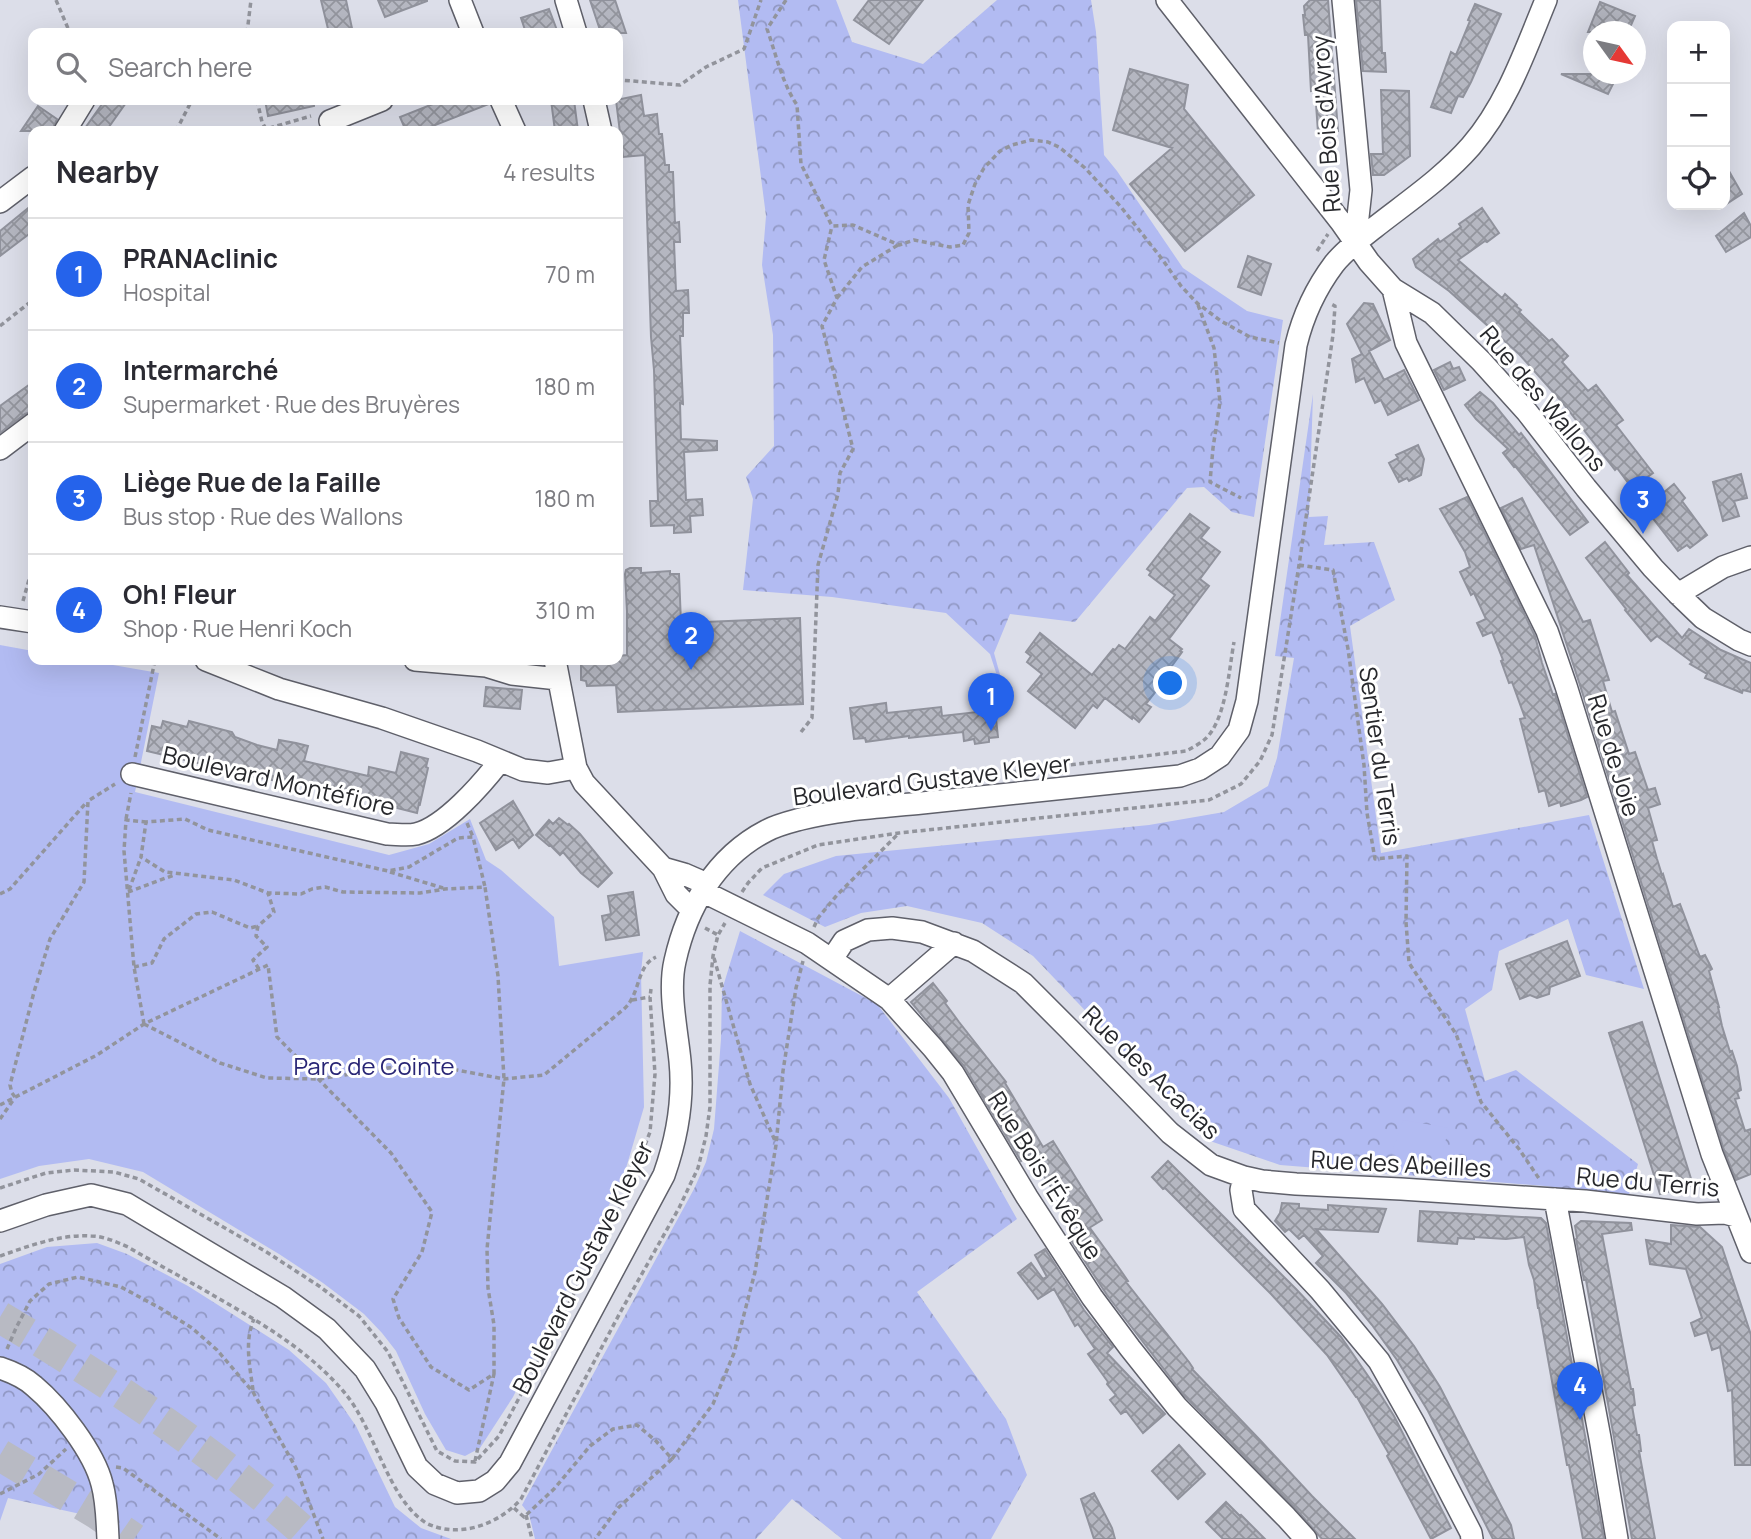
<!DOCTYPE html>
<html lang="en">
<head>
<meta charset="utf-8">
<style>
  body { margin:0; font-family:Manrope,sans-serif; background:#f7f7f7; color:#2b2b33 }
  .controls { position:absolute; right:21px; top:21px; display:grid; overflow:hidden; border-radius:14px; box-shadow:0 7px 28px #0002 }
  .controls button { width:63px; height:63px; display:grid; place-items:center; padding:0; border:0; border-bottom:2px solid #e1e1e2; background:#fff; color:#2b2b33; font:35px sans-serif }
  .compass { position:absolute; left:1583px; top:21px; width:63px; height:63px; border-radius:50%; background:#fff; box-shadow:0 7px 28px #0002; rotate:123deg }
  .you { position:absolute; left:1171px; top:684px; width:24px; height:24px; margin:-18px; border:5px solid #fff; border-radius:50%; background:#1a73e8; box-shadow:0 0 0 10px #1a73e833 }
  .badge { display:grid; place-items:center; width:46px; height:46px; border-radius:50%; background:#2563eb; color:#fff; font-size:23px; font-weight:700 }
  .pin { position:absolute; translate:-50% -58px; filter:drop-shadow(0 2px 4px #0008) }
  .pin::after { content:''; position:absolute; top:37px; width:24px; height:21px; background:inherit; clip-path:polygon(0 0,100% 0,50% 100%) }
  .list { margin:0; padding:0; list-style:none }
  h2 { display:flex; justify-content:space-between; align-items:center; height:91px; margin:0; padding:0 28px; font-size:30px }
  h2 small { font-size:23px; font-weight:400; color:#7c7c81 }
  .list li { display:grid; grid-template-columns:46px 1fr auto; gap:21px; align-items:center; box-sizing:border-box; height:112px; padding:0 28px; border-top:2px solid #e1e1e2 }
  .list b { display:block; font-size:26px; white-space:nowrap }
  .list p { margin:0; font-size:23px; white-space:nowrap; color:#7c7c81 }
  .list em { font-size:23px; font-style:normal; color:#7c7c81 }
  .icon { flex:none; width:38px; height:38px; fill:none; stroke:currentColor; stroke-width:2; stroke-linecap:round; stroke-linejoin:round }
  .map { position:relative; flex:none; width:1751px; height:1539px; overflow:hidden }
  .search { position:absolute; background:#fff; box-shadow:0 7px 28px #0002; left:28px; top:28px; width:595px; height:77px; display:flex; align-items:center; gap:18px; box-sizing:border-box; padding:0 24px; border-radius:14px; color:#7c7c81; font-size:26px }
  .panel { position:absolute; background:#fff; box-shadow:0 7px 28px #0002; left:28px; top:126px; width:595px; height:539px; border-radius:14px }
  .map>svg:first-child { display:block }
</style>
</head>
<body>
<div class="map">
<svg width="1751" height="1539" viewBox="0 0 1751 1539">
  <defs>
    <pattern id="forest-crowns" width="20" height="18" patternUnits="userSpaceOnUse" patternTransform="scale(1.75)"><rect width="20" height="18" fill="#b2bbf2"/><path d="M2 6a3 3 0 1 1 6 0M12 15a3 3 0 1 1 6 0" fill="none" stroke="#9198c4"/></pattern>
    <pattern id="building-cross-hatch" width="8" height="8" patternUnits="userSpaceOnUse" patternTransform="scale(1.75)"><rect width="8" height="8" fill="#b5b7c1"/><path d="M0 0l8 8M0 8l8-8" fill="none" stroke="#93959d"/></pattern>
  </defs>
  <rect width="100%" height="100%" fill="#dcdee9"/>
  <path fill="url(#forest-crowns)" d="M738,0H836L852,42L923,64L997,0H1091L1096,32L1104,155L1117,171L1183,268L1247,311L1283,320L1254,517L1232,512L1204,487L1187,488L1075,622L1010,614L994,653L1004,689L1002,691L990,654L946,613L832,597L743,590L753,499L746,477L774,446L773,335L762,265L766,216Z
    M1313,394L1309,517L1328,516L1324,545L1374,542L1395,600L1350,626L1381,853L1589,815L1644,989L1586,975L1568,919L1499,951L1492,990L1465,1009L1485,1081L1516,1070L1638,1164L1628,1198L1545,1186L1280,1165L1210,1141L1033,956L982,923L907,906L861,913L825,927L763,895L784,874L836,856L1149,825L1224,812L1268,786L1277,758L1294,658L1275,656Z
    M740,931L877,1004L949,1098L1017,1219L917,1292L1006,1419L1027,1475L991,1539H842L792,1499L756,1539H535L529,1514L522,1505L694,1189L706,1162L714,1129L721,1039L722,990Z
    M97,1243L127,1254L188,1286L289,1350L326,1383L356,1426L395,1507L421,1528L451,1539H112V1521L8,1498L0,1521V1264L47,1247Z"/>
  <path fill="#b2bbf2" d="M0,645L33,651V660H84L159,673L135,792L389,855L429,844L470,819L486,860L501,870L554,917L559,966L643,952L641,973L644,1107L624,1175L513,1397L480,1448L465,1456L446,1450L425,1414L396,1351L382,1333L364,1314L323,1283L279,1254L143,1172L89,1159L39,1166L0,1179Z
    M1403,1120L1449,1128L1441,1157L1393,1149Z"/>
  <path fill="url(#building-cross-hatch)" stroke="#90929c" stroke-width="2" d="M321,0H346L353,33H329Z
    M378,0H427V1L385,17Z
    M590,0H615L626,33H601Z
    M869,0H923L889,44L854,20Z
    M1310,0H1328L1338,131L1318,132L1315,90L1311,91L1308,35H1305L1303,15H1305L1304,6Z
    M1356,0H1380L1382,53H1385L1386,72L1363,71Z
    M1600,2L1635,16L1628,32H1588Z
    M1475,4L1501,14L1471,82L1463,97L1458,96L1451,113L1431,107L1451,52L1456,55L1470,21L1468,20Z
    M549,9L558,33H526L521,18Z
    M1130,69L1188,85L1184,109L1254,195L1185,251L1130,184L1172,148L1113,130Z
    M1561,74H1618L1608,94Z
    M1381,90L1409,91L1410,156L1384,175H1373L1371,154H1383Z
    M641,95L644,116L657,114L659,134H662L665,165H669V172H673L675,223L679,222L680,242H674L676,291L688,290L689,313H683V336H680L683,404L680,403L681,439L717,441V450L684,452L686,500L702,499L703,515L690,516L691,532L674,533V525L651,526L650,501H658L654,370L651,337L645,155L623,157L616,100Z
    M105,100H128L106,131H83Z
    M265,100H314V106L268,116Z
    M443,100H488L489,104L420,131H406L400,117Z
    M551,100H574L578,131H555Z
    M38,106L57,119L52,131H21Z
    M1725,164L1742,194L1725,205Z
    M33,204V231L0,256V231Z
    M1482,208L1499,233L1487,242L1485,241L1458,260L1502,298L1505,294L1517,305L1516,306L1521,310L1519,312L1549,341L1552,339L1568,356L1562,362L1588,391L1596,385L1623,420L1616,425L1653,473L1632,488L1617,468L1615,470L1562,402L1519,354L1521,353L1519,354L1449,291L1416,267L1413,259L1438,239L1440,242L1461,227L1459,224Z
    M1744,213L1751,226V237L1726,252L1716,236Z
    M1248,256L1271,264L1261,295L1238,287Z
    M1364,303L1373,304L1390,340L1369,351L1384,380L1404,370L1419,400L1388,415L1381,400L1375,403L1364,378L1356,382L1352,359L1362,354L1347,324Z
    M1450,362L1453,369L1459,367L1465,380L1444,390L1434,370Z
    M33,382V411L25,414L0,433V406Z
    M1480,392L1493,403L1519,435L1521,433L1588,522L1570,535L1515,466L1514,467L1503,453L1508,449L1476,419L1465,405Z
    M1418,445L1424,459L1421,475L1409,481L1407,478L1399,482L1389,463L1398,458L1396,455Z
    M1741,474L1747,498L1734,501L1739,516L1723,521L1713,482Z
    M1674,484L1685,498L1682,501L1707,535L1690,548L1687,545L1678,551L1645,508Z
    M1467,497L1535,636L1542,663L1553,695L1555,694L1587,797L1581,800L1561,806L1560,802L1549,806L1545,790L1539,792L1520,719L1525,718L1512,682L1509,683L1501,661L1503,660L1492,632L1483,636L1477,623L1486,619L1474,593L1471,595L1460,572L1470,567L1465,552L1440,509Z
    M1522,498L1583,622L1590,620L1609,680L1603,681L1612,712L1615,711L1629,754L1635,752L1648,790L1655,788L1660,804L1648,808L1657,840L1652,841L1657,859L1662,875L1663,874L1673,907L1680,904L1700,957L1705,955L1712,969L1709,971L1719,1007H1718L1722,1026L1730,1052L1732,1051L1737,1066L1741,1090L1737,1092L1739,1098L1735,1099L1745,1131L1751,1129V1174L1736,1180L1724,1150L1579,682L1534,545L1521,549L1501,508Z
    M1190,514L1209,528L1201,538L1220,552L1200,579L1209,586L1169,639L1182,649L1180,651L1182,652L1158,685L1160,686L1146,704L1151,707L1139,722L1133,717L1132,719L1105,698L1097,708L1093,705L1075,728L1028,691L1042,674L1027,662L1031,656L1026,652L1040,633L1092,675L1113,649L1115,650L1119,645L1125,649L1150,617L1155,621L1175,595L1149,575L1151,572L1147,569Z
    M1605,542L1629,573L1627,575L1682,638L1689,629L1721,650L1751,663V692L1743,690L1742,693L1705,678L1707,674L1690,664L1692,662L1657,636L1651,641L1625,610L1626,609L1586,558Z
    M630,568H641V573L670,571V574H679L681,623L800,618L803,704L618,712L616,685L587,686L586,681L581,680V660H618V656L627,655V611L625,574L626,570Z
    M486,687L522,690L520,709L484,706Z
    M886,703L887,713L941,707L942,716L995,710L998,737L989,738V742L975,744L974,739L964,741L963,732L909,738V736L866,742L865,738L854,739L850,708Z
    M163,721L187,727L189,721L232,732L235,737L257,745L277,750L279,740L296,743L308,746L304,761L368,776L369,767L396,773L401,752L428,759L426,767L428,768L420,804L419,803L417,813L397,808V807L278,779V781L249,776L234,772V769L206,765L147,751L152,726L161,728Z
    M513,801L533,835L519,848L513,839L496,850L480,823Z
    M559,818L568,825L569,824L580,834L612,873L598,887L581,873L563,852L560,855L550,845L549,846L536,835L549,820L553,824Z
    M633,892L639,935L606,940L602,916L611,914L608,896Z
    M1567,941L1580,976L1550,987L1549,994L1537,998L1530,995L1520,999L1506,964Z
    M933,983L947,1001L945,1003L959,1022L1006,1082L1005,1083L1043,1147L1053,1141L1102,1220L1081,1233L1030,1155L1021,1161L964,1066L911,1002Z
    M1642,1022L1693,1185L1660,1194L1609,1033Z
    M1168,1161L1296,1289L1341,1337L1375,1386L1394,1416L1451,1528L1431,1539L1387,1456L1389,1454L1382,1442L1357,1397H1356L1327,1355L1271,1294L1165,1188L1163,1189L1152,1177Z
    M1282,1203L1299,1204V1208L1328,1210V1205L1386,1209L1378,1232L1316,1229L1382,1304L1414,1346L1440,1387L1511,1525L1514,1539H1493L1428,1411L1397,1360L1372,1325L1346,1293L1316,1263L1323,1256L1304,1235L1299,1239L1289,1229L1285,1232L1275,1221L1280,1213Z
    M1420,1211L1541,1218L1546,1223L1604,1539H1583L1569,1465H1567L1541,1320L1539,1308H1538L1534,1280L1529,1265L1524,1237L1506,1239L1474,1237V1239L1458,1238L1457,1244L1418,1241Z
    M1581,1221L1631,1223L1632,1230L1602,1234L1631,1389H1633L1635,1405L1632,1406L1637,1435H1639L1641,1451H1639L1655,1539H1632L1586,1280H1584L1576,1239L1577,1238L1575,1226Z
    M1671,1225L1700,1227L1722,1247L1751,1335V1465H1735L1732,1390L1728,1391L1720,1347L1712,1350L1707,1332L1695,1336L1691,1323L1702,1318L1686,1269L1650,1264L1646,1240L1671,1244Z
    M1090,1228L1119,1268L1128,1281L1126,1282L1189,1362L1193,1368L1192,1369L1260,1440L1312,1496L1355,1539H1322L1295,1508L1183,1394L1107,1295L1071,1240Z
    M1045,1249L1084,1310L1113,1347L1107,1353L1165,1414L1143,1433L1126,1411L1121,1414L1110,1400L1116,1395L1107,1384L1108,1382L1088,1354L1095,1349L1078,1324L1075,1326L1054,1289L1038,1299L1018,1273L1031,1263L1043,1279L1047,1277L1035,1255Z
    M1179,1445L1205,1474L1178,1499L1152,1471Z
    M1094,1493L1112,1528L1115,1539H1094L1081,1499Z
    M1226,1502L1240,1516L1241,1515L1265,1539H1223L1206,1522Z"/>
  <g fill="none" stroke-linecap="round" stroke-linejoin="round">
    <path stroke="#b8bac3" stroke-width="32" stroke-dasharray="32 16" stroke-linecap="butt" d="M0,1317C110,1382 217,1453 312,1539
      M0,1455L98,1514L134,1539"/>
    <g stroke="#5f606a" stroke-width="24">
      <path id="minor" d="M460,0L473,33
        M566,0L576,33
        M1167,0L1341,222L1369,262L1393,289L1432,313L1481,361L1527,412L1586,488L1653,568L1678,594L1703,618L1739,640L1751,645
        M1343,0L1361,190L1355,244
        M501,100L515,131
        M594,100L601,131
        M330,121L382,100
        M65,131L84,100
        M0,202L33,177
        M1393,289L1406,343L1547,631L1566,686L1712,1154L1751,1252
        M0,449L33,424
        M1678,594L1723,567L1751,557
        M0,617L33,622
        M206,660L279,689L382,718L477,751L523,770L548,773L576,768
        M415,660L486,666L512,674L558,679
        M555,660L576,768L584,783L663,868L676,894L692,910
        M132,774L387,834C396,834 407,836 416,834C445,827 482,784 500,761
        M663,868L684,874L707,884
        M702,891L807,943L889,999L933,1048L953,1073L1027,1197L1092,1297L1130,1348L1177,1407L1286,1517L1306,1539
        M832,959L844,941L868,930L892,928L922,932L973,951L1023,983L1069,1029L1170,1133L1211,1165L1244,1177L1262,1181L1296,1184L1401,1189L1585,1201L1697,1214L1725,1213L1736,1216
        M889,999L954,943
        M1244,1177L1241,1190L1244,1209L1320,1290L1379,1361L1415,1425L1471,1533L1472,1539
        M1555,1199L1600,1438L1617,1539
        M0,1221L46,1205L91,1195L127,1204L283,1297L327,1329L365,1369L386,1403L417,1467L435,1484L457,1493L479,1491L495,1481L510,1463L664,1175C677,1138 684,1100 680,1061C677,1030 668,991 675,961C687,907 716,857 766,831C777,825 790,822 801,819C841,809 882,807 922,803C1008,794 1094,785 1180,776L1200,769L1220,756L1239,730L1247,701L1296,345C1303,316 1316,288 1334,264C1345,250 1360,239 1374,228C1407,202 1443,178 1471,146C1507,104 1525,51 1546,0
        M0,1368C12,1372 24,1377 34,1386C59,1407 94,1452 102,1484C107,1502 107,1521 108,1539"/>
    </g>
    <path stroke="#92949c" stroke-width="3.5" stroke-dasharray="5 3.5" stroke-linecap="butt" d="M56,0L70,33
      M786,0L767,29C776,54 782,83 797,105L801,164L832,226L853,225L899,245L914,240L950,247L963,245L969,233L968,205L975,184L984,168L1000,151L1012,145L1031,140L1048,142L1059,147L1085,168L1121,207L1162,259L1181,286L1197,303L1221,321L1250,337L1279,343
      M247,33L251,0
      M618,83L620,80L680,85L706,67L744,49L761,0
      M257,100L262,122L266,129L311,116
      M176,131L192,100
      M1317,251L1328,234
      M837,298L862,267L898,245
      M1198,305L1214,348L1220,402L1213,448L1210,482L1241,498
      M0,326L33,300
      M1299,565L1333,570L1348,649L1364,765L1367,813L1375,859L1407,856L1406,922L1409,963L1456,1034L1481,1102L1519,1149L1540,1180
      M23,601L30,576L33,571
      M801,732L812,718L818,565L838,494L840,473L853,449L822,326L837,298L824,260L832,226
      M135,757L155,660
      M978,776L1186,751C1192,748 1199,744 1204,740C1226,722 1229,669 1234,642
      M126,819L131,793
      M467,823L473,837
      M390,872L443,888
      M129,890L141,857
      M128,892L174,875
      M742,892L748,883L762,868L818,845L899,833L1209,800L1241,784L1260,761L1272,735L1299,565L1333,335L1335,306L1331,304
      M0,894L10,889L86,803
      M814,927L818,918L837,895L897,835
      M705,928L718,935
      M714,958L750,1084L776,1143
      M134,967L152,963L164,939L196,914L212,912L250,928L258,926
      M259,969L253,960L267,947L256,936L258,926L274,912L268,893
      M632,1000L650,997
      M144,1024L220,1063L267,1078L319,1079L420,1063L504,1079L544,1075L624,1009C627,1006 629,1004 631,1000C640,985 639,965 656,957
      M144,1024L134,967L124,851L126,820L146,822
      M15,1097L12,1093L10,1085L34,992L50,939L84,882L88,801L115,784
      M0,1105L97,1055L144,1024L268,965L277,1037L391,1153L432,1212L422,1252L393,1299L399,1318L431,1367L469,1390L494,1374V1325L488,1288L487,1249L504,1079L498,976L485,887L445,889L420,893L343,892L325,887L312,889L301,894L268,893L234,880L165,872L141,857L146,822L185,819L208,830L388,871L409,867L458,838L473,837L485,887
      M0,1119L14,1099
      M0,1188L46,1173L74,1170L114,1172L139,1179L265,1251L319,1286L359,1316L388,1352L437,1451L455,1461L475,1462L499,1436L626,1195L650,1132L655,1074L650,997L651,989
      M0,1256C29,1246 60,1234 91,1236C104,1236 116,1242 128,1247C157,1264 187,1280 216,1297C263,1324 309,1351 344,1392C375,1428 387,1498 426,1523C458,1539 498,1525 521,1499L621,1311L679,1208L698,1168L706,1136L710,1107V985L713,956L718,935L725,923
      M7,1349L16,1328L30,1301L49,1284L78,1277L121,1287L160,1308L192,1328L217,1350L253,1392L296,1468L323,1539
      M253,1390C250,1367 244,1341 254,1319
      M672,1459L713,1404L734,1353L755,1272L776,1145L783,1071L796,988L803,961
      M475,1461L494,1374
      M116,1467L123,1468L221,1539
      M0,1494L39,1474L66,1449
      M514,1508L524,1517L554,1489L590,1446L613,1429L637,1425L656,1441L672,1459L618,1508L595,1539
      M526,1515L532,1539"/>
    <use href="#minor" stroke="#fff" stroke-width="21"/>
  </g>
  <g text-anchor="middle" dominant-baseline="central" stroke-width="6" stroke-linejoin="round" paint-order="stroke">
    <g font-size="24" fill="#27282c" stroke="#fff">
      <text transform="translate(1325 124) rotate(-94)">Rue Bois d'Avroy</text>
      <text transform="translate(1544 398) rotate(50)">Rue des Wallons</text>
      <text transform="translate(1615 755) rotate(73)">Rue de Joie</text>
      <text transform="translate(1381 756) rotate(82)">Sentier du Terris</text>
      <text transform="translate(932 779) rotate(-7)">Boulevard Gustave Kleyer</text>
      <text transform="translate(279 780) rotate(13)">Boulevard Montéfiore</text>
      <text transform="translate(1152 1072) rotate(44)">Rue des Acacias</text>
      <text transform="translate(1401 1163) rotate(3)">Rue des Abeilles</text>
      <text transform="translate(1046 1175) rotate(58)">Rue Bois l'Évêque</text>
      <text transform="translate(1648 1181) rotate(5)">Rue du Terris</text>
      <text transform="translate(582 1267) rotate(-63)">Boulevard Gustave Kleyer</text>
    </g>
    <g font-size="24" fill="#282575" stroke="#fff">
      <text x="374" y="1065">Parc de Cointe</text>
    </g>
  </g>
</svg>
<div class="controls">
<button>+</button>
<button>−</button>
<button><svg class="icon" aria-label="locate" viewBox="0 0 24 24"><circle cx="12" cy="12" r="6"/><path d="M12 2v4M12 18v4M2 12h4M18 12h4"/></svg></button>
</div>
<svg class="compass" viewBox="-18 -18 36 36"><path d="M0-13l5 13h-10z" fill="#e53935"/><path d="M0 13l5-13h-10z" fill="#7c7c81"/></svg>
<div class="you"></div>
<div class="pin badge" style="left:991px;top:731px">1</div>
<div class="pin badge" style="left:691px;top:670px">2</div>
<div class="pin badge" style="left:1643px;top:534px">3</div>
<div class="pin badge" style="left:1580px;top:1420px">4</div>
<div class="search"><svg class="icon" aria-label="search" viewBox="0 0 24 24"><circle cx="10" cy="10" r="6"/><path d="M15 15l6 6"/></svg>Search here</div>
<section class="panel">
<h2>Nearby<small>4 results</small></h2>
<ul class="list">
<li><span class="badge">1</span><div><b>PRANAclinic</b><p>Hospital</p></div><em>70 m</em></li>
<li><span class="badge">2</span><div><b>Intermarché</b><p>Supermarket · Rue des Bruyères</p></div><em>180 m</em></li>
<li><span class="badge">3</span><div><b>Liège Rue de la Faille</b><p>Bus stop · Rue des Wallons</p></div><em>180 m</em></li>
<li><span class="badge">4</span><div><b>Oh! Fleur</b><p>Shop · Rue Henri Koch</p></div><em>310 m</em></li>
</ul>
</section>
</div>
</body>
</html>
